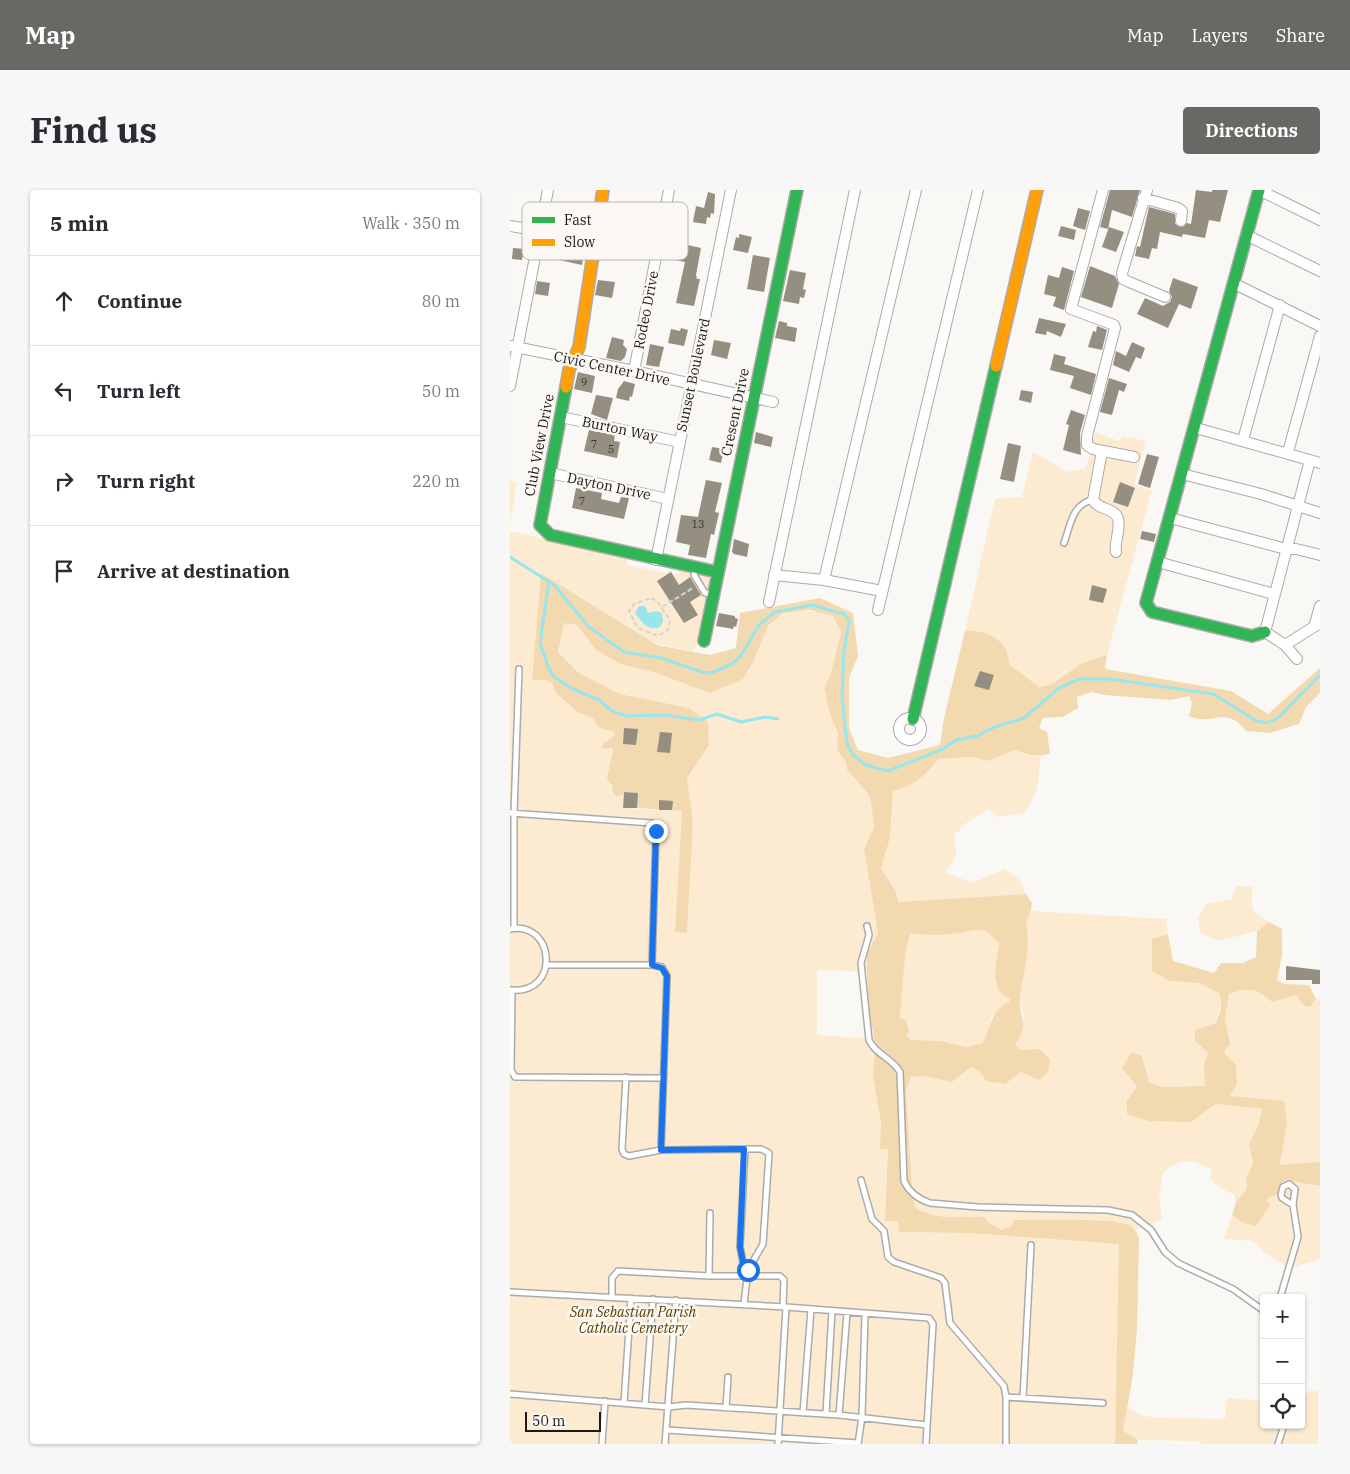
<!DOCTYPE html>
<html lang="en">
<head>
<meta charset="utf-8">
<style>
  body { margin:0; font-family:"IBM Plex Serif",serif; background:#f7f7f7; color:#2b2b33 }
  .controls { position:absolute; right:15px; bottom:15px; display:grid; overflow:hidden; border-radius:5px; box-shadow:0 1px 4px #0004 }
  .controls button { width:45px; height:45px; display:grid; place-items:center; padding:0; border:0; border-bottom:1px solid #e1e1e2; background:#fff; color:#2b2b33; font:25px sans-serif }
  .scale { position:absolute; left:15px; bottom:12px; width:76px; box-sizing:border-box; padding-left:5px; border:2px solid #1b1a18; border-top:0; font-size:14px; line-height:18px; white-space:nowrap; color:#1b1a18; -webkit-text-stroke:4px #fbf8f4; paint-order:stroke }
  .stop { position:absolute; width:15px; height:15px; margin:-11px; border:4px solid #1a73e8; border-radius:50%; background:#fff }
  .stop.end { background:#1a73e8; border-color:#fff; box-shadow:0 1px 5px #0008 }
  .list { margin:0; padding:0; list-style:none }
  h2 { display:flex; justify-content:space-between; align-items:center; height:65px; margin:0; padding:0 20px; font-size:21px }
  h2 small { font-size:16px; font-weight:400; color:#7c7c81 }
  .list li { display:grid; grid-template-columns:32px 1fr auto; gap:15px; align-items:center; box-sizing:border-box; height:90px; padding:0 20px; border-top:1px solid #e1e1e2 }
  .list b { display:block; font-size:19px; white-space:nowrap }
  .list em { font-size:16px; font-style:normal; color:#7c7c81 }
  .icon { flex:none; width:28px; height:28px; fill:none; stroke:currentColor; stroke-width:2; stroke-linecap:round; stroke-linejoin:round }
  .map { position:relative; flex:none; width:810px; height:1254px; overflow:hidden; border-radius:5px }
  header { display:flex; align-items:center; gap:30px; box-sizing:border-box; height:70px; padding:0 25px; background:#696865; color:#fff }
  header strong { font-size:24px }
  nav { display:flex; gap:28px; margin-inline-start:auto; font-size:18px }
  .intro { display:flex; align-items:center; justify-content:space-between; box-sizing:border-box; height:120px; padding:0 30px }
  h1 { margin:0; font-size:35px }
  .button { padding:12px 22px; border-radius:5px; background:#696865; color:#fff; font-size:18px; font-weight:700 }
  main { display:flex; gap:30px; padding:0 30px }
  aside { flex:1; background:#fff; border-radius:5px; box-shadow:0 1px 4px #0004 }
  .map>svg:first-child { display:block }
</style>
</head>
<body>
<header>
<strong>Map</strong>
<nav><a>Map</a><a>Layers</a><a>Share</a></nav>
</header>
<div class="intro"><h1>Find us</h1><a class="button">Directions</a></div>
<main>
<aside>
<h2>5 min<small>Walk · 350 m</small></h2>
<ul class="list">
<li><svg class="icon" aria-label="ahead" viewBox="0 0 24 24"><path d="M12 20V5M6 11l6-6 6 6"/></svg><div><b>Continue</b></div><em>80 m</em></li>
<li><svg class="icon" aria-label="left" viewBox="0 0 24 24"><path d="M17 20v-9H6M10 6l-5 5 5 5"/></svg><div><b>Turn left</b></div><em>50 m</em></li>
<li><svg class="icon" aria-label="right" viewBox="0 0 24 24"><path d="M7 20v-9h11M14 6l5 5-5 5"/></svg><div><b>Turn right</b></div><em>220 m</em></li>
<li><svg class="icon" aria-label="arrive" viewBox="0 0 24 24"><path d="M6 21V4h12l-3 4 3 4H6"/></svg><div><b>Arrive at destination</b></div></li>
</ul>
</aside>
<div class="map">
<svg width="810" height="1254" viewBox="0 0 810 1254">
  <rect width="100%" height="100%" fill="#faf8f5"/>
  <path fill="#fcebd1" d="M585,242L609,251L613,246L636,251L624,295L642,300L597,465L572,473L542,494L529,497L499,474C500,450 475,439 455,441L485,309L512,307L523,262L558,282L576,278Z
    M0,291L7,292L0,334Z
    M0,341L117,367L116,375L155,383L161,380L164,385L175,379L195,383L201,391L197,410L194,413L187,455L182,461L144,453L31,383L22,490H36L42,493L45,502L67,522L84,529L90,538L103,540L105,545L102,549L96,551C109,569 98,585 106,606L113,605V618L172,621L166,742L177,743L183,632L177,588L199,555L179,518L110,504L69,483L48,462L54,432L67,435L86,460L110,474L143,482L175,494L244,470C249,460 252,447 258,437C271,415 302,420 323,426L331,442L321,483L314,498L320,524L328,543L327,560L336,572L337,580L357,602L361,611L364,638L354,659L368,743L357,764V782L307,780V845L354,848L364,845L363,887L371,933L370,959H378L375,1030L388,1031L389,1042L459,1043L610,1054L605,1254H0Z
    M505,560L516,565L531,567L527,600L515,623L488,627L479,619L456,633L445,645L446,666L435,682L462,693L495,679L509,689L516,704L388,712L386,702L371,678L380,648L383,601C402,597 417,585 428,569L461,567L478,571Z
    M726,696L743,697C740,717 740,721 759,732L747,741L708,751L690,743L688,727L696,714L722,709Z
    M521,721L656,729L658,744L642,749L660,791L689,793L710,804C712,830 704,835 685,851L698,863L694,874L695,896L652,897L639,892L632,866L612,878L627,898L617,910L681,932L706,914L752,919L749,933L739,954L743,973L736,989L737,999L726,1012L724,1004L714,1000L701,990V980C683,968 671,969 653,982L649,1008L652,1030L625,1040C607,1025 531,1030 505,1030L501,1037L491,1040L462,1026L451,1028L414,1024L405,1017L402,998L396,900L401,887L413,886L442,892L461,877L469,881L476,891L510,882L529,890L540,869L529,859L511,860L505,854L514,826L510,812L519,746L516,731Z
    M464,740L476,741L489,753L485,794L500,809L499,813L482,826L479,843L472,853L456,857L430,851L401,850C381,826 394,771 400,743C423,747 441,745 464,740Z
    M736,798L753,804L762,812L786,805L794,816L800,817L806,809H810V972L770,976L772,964L753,909L720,907L714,864L720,854L715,828L719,804Z
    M774,990L810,996V1069L780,1078L756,1064L743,1051L714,1049L722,1025L733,1033Z
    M808,1200V1254H693L688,1251L628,1250L613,1242L617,1218L634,1226L650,1228L715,1229L717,1208L754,1211V1235H791V1210L799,1201Z"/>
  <path fill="#f2d9b0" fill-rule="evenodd" d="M31,383L147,455L200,465L226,458L230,423L310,408L343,423L348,466L339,487V538L348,560L378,568L430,555L434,528L455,441C475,439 500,450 499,474L529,497L542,494L572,473L597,465L595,479L721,501L758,524L810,478V503L796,517L789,534L760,543L736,541C716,514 702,537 679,526L682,513L679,506L661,510L595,505L581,502L567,507L568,518L553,527L533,528L529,538L537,542L540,563C528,568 518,565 505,560L478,571L461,567L428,569C417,585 402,597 383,601L380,648L371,678L386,702L388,712L516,704L522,713L521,721L516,731C522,759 513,781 510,809C508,829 521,832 505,854L511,860L529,859L540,869L538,882L529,890L511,882L495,894L476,891L469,881L461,877L442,892L413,886L401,887L396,900L402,998L405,1017C423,1031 452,1026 474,1027L478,1032L491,1040L500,1037L505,1030C528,1030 604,1027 621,1036C625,1039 627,1043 629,1048L627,1140L622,1191L613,1241L628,1250L627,1254H605L609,1054L459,1043L389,1042L388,1031H375L378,959H370L371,933L363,887L365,854L358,813L357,782V764L368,743L354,659L364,638L361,611L357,602L337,580L336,572L327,560L328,543L320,524L314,498L321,483L331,442L323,426L300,420L273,423L258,436L244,470L233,489L200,503L143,482L110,474L86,460L67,435L54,433L48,462L69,483L110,504L179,518L198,532L199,555L177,588L183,632L177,743L165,742L172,621L127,618V603L114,602L113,605L106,606L103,603L102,595L97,589L103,560L101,558L93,559L92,555L105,545L103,541C94,539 86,539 84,529L67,522L45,502L42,493L36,490H22ZM464,740L476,741L489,753C487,773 477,800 500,809L499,812C480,820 482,838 472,853L456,857L430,851L401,850L397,845L399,841L396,831L390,827L395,766L400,743C423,747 442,745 464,740Z
    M759,732L772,739V765L767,790L774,794L799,795L806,809L800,817L794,816L786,805L762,812C746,798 739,797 719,804L715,828L720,854L714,863L726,875L727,894L720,906L774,911L777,933L770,975L810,972V996L774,990L768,1004L756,1009L760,1015L746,1036L733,1033L722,1025L726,1012L737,999L736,989L743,973L739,954L749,933L752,919L706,914L681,932L639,931L617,924V910L627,897L612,878L621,862L632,866L639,892L652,897L695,896L694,874L698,863L685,851V840L706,833L711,819L710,804L689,793L660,791L642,781V749L658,744L663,771L704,783L711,773H733L746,767L747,741Z"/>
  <path fill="#99e5ec" d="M129,416H135L138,423L146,421L152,423L153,431L150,437C138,442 132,432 125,423Z"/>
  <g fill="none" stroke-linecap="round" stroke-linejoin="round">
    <path stroke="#99e5ec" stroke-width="3" d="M0,367L44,395L78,436L114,462L151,468L192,482L201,483L222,474L230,467L249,435L265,422L302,415L334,424L339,431L334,461L332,507L337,553L343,565L356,575L378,581L433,559L446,550L467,546L482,538L514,528L549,498L570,489H600L703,504L747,531L757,533L768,528L810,485
      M39,391L30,453L37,474L43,486L63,499L89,510L102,521L117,526L154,525L189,530L207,524L231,532L255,527L268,529"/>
  </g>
  <path fill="#958f82" d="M600,0H630L622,27L602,20L598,39L590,37Z
    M686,0L702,2V0H718L710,32L699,30L695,48L673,44L672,47L650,42L647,59L642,58L639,69L625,66L627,56L630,57L639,17L665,24V34L673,37L677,33L681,34Z
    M198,2L205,4L204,24L201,23L200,28L197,27L196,34L183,32L186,16L194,18Z
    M568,18L580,21L575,40L563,36Z
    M551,36L566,40L564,50L548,46Z
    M599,37L614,42L606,62L592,57Z
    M55,39L73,42L72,51L75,52L72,75L49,70Z
    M229,44L242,47L238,63L223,60L226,47L229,48Z
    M160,51L191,58L186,85L187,89H190L184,116L166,113L175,72L156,68Z
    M3,58L14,59L12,70L2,69Z
    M243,65L260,68L254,102L237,99Z
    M580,76L605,86L609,94L602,118L571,107Z
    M552,77L564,81L554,120L543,116L546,107L534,104L538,85L549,88Z
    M280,80L296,83L293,99L296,100L294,108L290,107L289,114L273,111Z
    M663,88L688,97L681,119L669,114L658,138L627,124L635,108L653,116L660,112L662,107L659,101Z
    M88,90L105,92L102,108L85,105Z
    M27,91L40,93L38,106L25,104Z
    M529,128L556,134L551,147L537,141L536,145L525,143Z
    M269,131L277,133V136L287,138L285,152L265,148Z
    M587,136L597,140L592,160L578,157L583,141L586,142Z
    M171,138L178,140L174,156L158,153L161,139L170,141Z
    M102,147L114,150L113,155L117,159L115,167L111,171L96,168Z
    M204,150L221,153L217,169L201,165Z
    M622,152L635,158L631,169L626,167L619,182L603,175L606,161L616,166Z
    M140,154L154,157L149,177L136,175Z
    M544,164L556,167L554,174L586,184L581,205L560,198L564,186L540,180Z
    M68,182L85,186L82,203L64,199Z
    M599,188L617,194L614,202L609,200L602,225L590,222Z
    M114,191L125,194L122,207L120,206L119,211L106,208L108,199Z
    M511,200L523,202L521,213L509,210Z
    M86,205L103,208L97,230L81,224Z
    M561,220L575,225L570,243L571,265L553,260L559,235L556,234Z
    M79,240L105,245L104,251L110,252L107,268L74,261Z
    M246,242L263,247L261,257L244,253Z
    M498,253L511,256L504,292L490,289Z
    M202,257L214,259L211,273L199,270Z
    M637,264L649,267L640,298L628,294Z
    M196,290L212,293L205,322L209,323L204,345L201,344L196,368L178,365L180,355L166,352L171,325L188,327Z
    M610,292L625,298L618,317L603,312Z
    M66,298L92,303L91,309L109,313L111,307L119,308L114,329L62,318Z
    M632,341L646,344L644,352L630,349Z
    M224,349L239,354L237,367L224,364L222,362Z
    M161,382L169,395L180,387L191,405L180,412L188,425L174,433L147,391Z
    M582,395L597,399L593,413L579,410Z
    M209,423L225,426V428L228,429L226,437L224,436L223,439L206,436Z
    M470,481L484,485L479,500L464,496Z
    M114,538L128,539L126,555L113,554Z
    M150,542L162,543L160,563L147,562Z
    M114,602L128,603L127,618H113Z
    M149,610L163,611L162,620H149Z
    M776,776L810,780V794H802V790H776Z"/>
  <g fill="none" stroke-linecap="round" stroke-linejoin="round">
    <g stroke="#acaba9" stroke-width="8">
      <path id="lane" d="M554,353C560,337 562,313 583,310
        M185,378L184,385L195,403L203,404
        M0,623L142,633L146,641L142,775
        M357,736L359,745L351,773L359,850C365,864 382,868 390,882L394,991C399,1002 408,1009 420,1013L468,1017L598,1020L622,1025L641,1040L655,1062L668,1073L723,1099L754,1121
        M4,738V623L9,479
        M0,739C45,730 51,805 1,800
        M37,775H142L152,777L157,786L151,960
        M2,801L1,880L5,887L153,888
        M116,887L112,959L114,964L119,966L151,960L235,959H251L259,963L253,1054L238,1080L234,1114
        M235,959L230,1057L233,1072L238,1080
        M351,990L362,1029L374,1041L378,1067L384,1072L431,1088L435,1093L440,1133L494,1196L496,1207V1254
        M199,1086L200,1023
        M0,1102L276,1117L419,1128L423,1134L416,1254
        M102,1106V1088L108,1081L199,1086H270L274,1090L273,1116
        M770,1108L788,1047L783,1015L785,999L779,994L773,997L771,1005L772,1008L783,1015
        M0,1204L159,1217L176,1215L329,1225L417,1235
        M496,1207L593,1213
        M513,1208L521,1055
        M114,1213L121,1108
        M135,1215L143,1109
        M216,1218L218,1187
        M293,1223L301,1119
        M316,1224L322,1121
        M329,1225L337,1123
        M157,1240L348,1253
        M92,1254L95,1211
        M155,1254L166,1110
        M268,1254L276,1117
        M348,1254L352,1227L355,1125
        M768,1254L774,1235"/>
    </g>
    <g stroke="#acaba9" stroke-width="12">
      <path id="street" d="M593,0L561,119L604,135L605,138L577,246V255L583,259L624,267
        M637,0L612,83L613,89L619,92L655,107
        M749,0L810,30
        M633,8L668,18L672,21L671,31
        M0,36L30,41
        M736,45L810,81
        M725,94L810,136
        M0,156L124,181L263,212
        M124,181L159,0
        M0,196L38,0
        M51,227L170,252
        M686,238L810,273
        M733,250L770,115
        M592,261L583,310C588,320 606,318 608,329C611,340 604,351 606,362
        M778,262L810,146
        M40,283L158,309
        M672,284L751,304L810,323
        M660,328L776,359H786L810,365
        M146,370L221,0
        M648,372L764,404
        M264,385L314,390L372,401
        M314,390L406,0
        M259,412L345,0
        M368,420L468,0
        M804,437L810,416
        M775,455L810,433
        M787,469L775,455L755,442L800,270
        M389 539a11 11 0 1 1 22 0a11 11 0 1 1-22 0Z"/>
    </g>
    <g stroke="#acaba9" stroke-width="14">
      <path id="fast" d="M749,0L636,413L642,422L742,446L755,442
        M56,197L30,335L40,345L207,382
        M194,451L287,0
        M403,529L486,176"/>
    </g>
    <g stroke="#acaba9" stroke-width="14">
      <path id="slow" d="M486,176L527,0
        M56,197L59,180L69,157L93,0"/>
    </g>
    <path stroke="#d5d4d4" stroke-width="2" stroke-dasharray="5 2.5" stroke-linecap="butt" d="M141,408L147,411L160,430L158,440L148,446L128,438L119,421L124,414Z
      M152,417L183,398"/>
    <use href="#lane" stroke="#fefefe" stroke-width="5"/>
    <use href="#street" stroke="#fefefe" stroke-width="10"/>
    <use href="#fast" stroke="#30b455" stroke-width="11"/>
    <use href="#slow" stroke="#ff9f0a" stroke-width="11"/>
  </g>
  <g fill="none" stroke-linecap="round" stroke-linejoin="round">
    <path stroke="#1a73e8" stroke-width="6" d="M146,641L142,775L152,778L157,786L151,960L234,959L230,1057L233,1072L238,1080"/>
  </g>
  <g text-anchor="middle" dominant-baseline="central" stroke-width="5" stroke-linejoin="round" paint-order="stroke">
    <g font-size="11" fill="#3a3732">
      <text x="74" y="192">9</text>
      <text x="84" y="254">7</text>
      <text x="101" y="259">5</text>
      <text x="72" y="311">7</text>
      <text x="188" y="334">13</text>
    </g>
    <g font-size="14" fill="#1b1a18" stroke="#fbf8f4">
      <text transform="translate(136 120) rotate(-79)">Rodeo Drive</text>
      <text transform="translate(102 178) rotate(12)">Civic Center Drive</text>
      <text transform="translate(183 185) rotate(-78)">Sunset Boulevard</text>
      <text transform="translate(225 222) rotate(-78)">Cresent Drive</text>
      <text transform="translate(110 239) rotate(12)">Burton Way</text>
      <text transform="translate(29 255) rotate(-79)">Club View Drive</text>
      <text transform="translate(99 296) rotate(12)">Dayton Drive</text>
    </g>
    <g font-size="14" font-style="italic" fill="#5c4004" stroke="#fbf8f4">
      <text x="123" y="1122">San Sebastian Parish<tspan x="123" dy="16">Catholic Cemetery</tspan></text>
    </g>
  </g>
  <rect x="12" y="12" width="166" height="58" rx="8" fill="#fbf8f4" stroke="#b8b5b2" stroke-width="1"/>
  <rect x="22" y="27" width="23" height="6" fill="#30b455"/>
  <rect x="22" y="49" width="23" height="7" fill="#ff9f0a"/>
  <g font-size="14" fill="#1b1a18">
    <text x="54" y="35">Fast</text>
    <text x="54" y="57">Slow</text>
  </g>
</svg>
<div class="controls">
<button>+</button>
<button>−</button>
<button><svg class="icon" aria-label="locate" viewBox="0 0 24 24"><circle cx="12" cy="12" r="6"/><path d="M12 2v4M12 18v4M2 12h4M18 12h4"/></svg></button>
</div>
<div class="scale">50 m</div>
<div class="stop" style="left:238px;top:1080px"></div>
<div class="stop end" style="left:146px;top:641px"></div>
</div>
</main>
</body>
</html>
